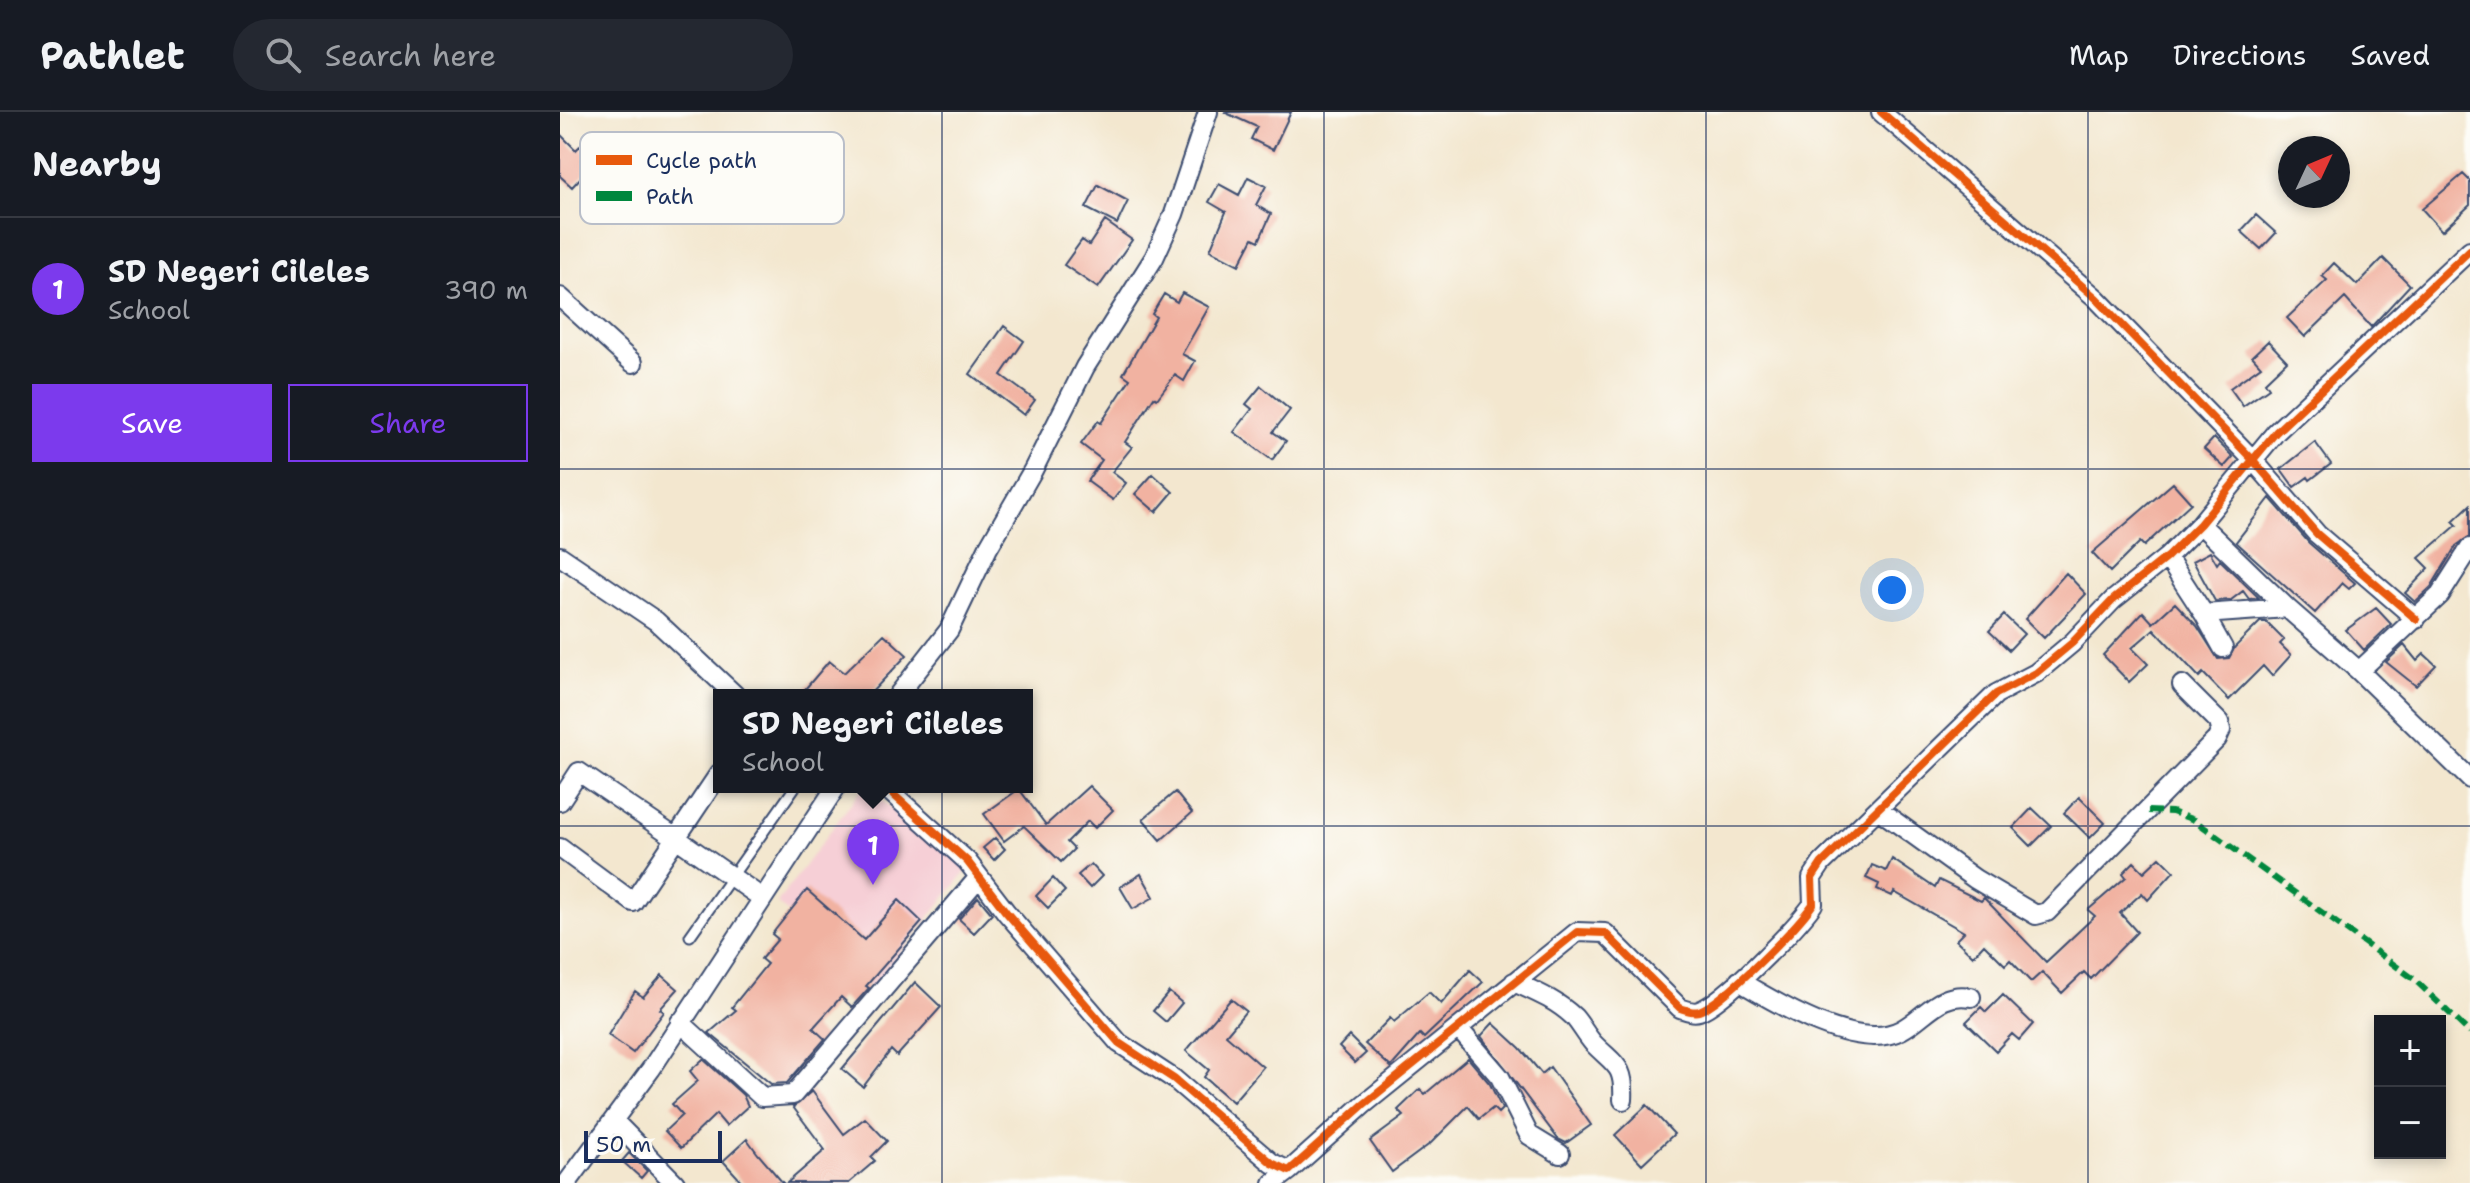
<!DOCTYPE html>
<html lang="en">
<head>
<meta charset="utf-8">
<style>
  body { margin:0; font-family:"Shantell Sans",sans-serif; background:#242831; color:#f1f3f6 }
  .controls { position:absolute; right:24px; bottom:24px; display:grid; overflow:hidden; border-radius:0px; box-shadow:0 4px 12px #0003 }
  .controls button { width:72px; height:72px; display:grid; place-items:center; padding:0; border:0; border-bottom:2px solid #363941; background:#171b24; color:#f1f3f6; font:40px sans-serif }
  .compass { position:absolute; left:1718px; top:24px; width:72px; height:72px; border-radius:50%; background:#171b24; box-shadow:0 4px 12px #0003; rotate:46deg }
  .scale { position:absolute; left:24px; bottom:20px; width:138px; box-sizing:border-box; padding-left:8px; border:4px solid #1b2f5e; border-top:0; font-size:22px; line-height:28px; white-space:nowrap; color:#1b2f5e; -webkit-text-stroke:6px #fdfcf7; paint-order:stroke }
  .you { position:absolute; left:1332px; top:478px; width:28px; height:28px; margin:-20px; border:6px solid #fff; border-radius:50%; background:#1a73e8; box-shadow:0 0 0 12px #1a73e833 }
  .badge { display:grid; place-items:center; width:52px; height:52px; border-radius:50%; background:#7c3aed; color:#fff; font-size:26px; font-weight:700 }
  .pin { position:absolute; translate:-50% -66px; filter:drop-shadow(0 2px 4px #0008) }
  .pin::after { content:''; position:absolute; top:42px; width:28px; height:24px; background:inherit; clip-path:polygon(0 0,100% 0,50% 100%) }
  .popup { position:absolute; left:153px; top:577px; width:320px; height:104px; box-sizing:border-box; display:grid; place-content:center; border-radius:0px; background:#171b24; filter:drop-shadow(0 2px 6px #0005); font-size:26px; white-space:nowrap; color:#9ea1a6 }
  .popup b { font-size:30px; color:#f1f3f6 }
  .popup::after { content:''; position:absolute; left:50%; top:100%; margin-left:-16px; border:16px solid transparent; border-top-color:#171b24 }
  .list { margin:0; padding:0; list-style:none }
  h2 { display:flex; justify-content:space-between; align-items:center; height:104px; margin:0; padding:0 32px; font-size:34px }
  h2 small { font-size:26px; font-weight:400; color:#9ea1a6 }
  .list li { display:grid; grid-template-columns:52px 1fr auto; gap:24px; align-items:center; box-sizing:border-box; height:144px; padding:0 32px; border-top:2px solid #363941 }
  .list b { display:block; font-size:30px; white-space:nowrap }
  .list p { margin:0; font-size:26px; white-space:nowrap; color:#9ea1a6 }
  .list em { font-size:26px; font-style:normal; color:#9ea1a6 }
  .actions { display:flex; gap:16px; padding:24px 32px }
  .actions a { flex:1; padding:18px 0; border:2px solid #7c3aed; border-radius:0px; text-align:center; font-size:28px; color:#7c3aed }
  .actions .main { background:#7c3aed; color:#fff }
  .icon { flex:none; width:44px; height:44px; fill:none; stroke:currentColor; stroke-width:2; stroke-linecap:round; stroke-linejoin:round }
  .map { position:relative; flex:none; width:1910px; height:1071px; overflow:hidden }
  header { display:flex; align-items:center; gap:48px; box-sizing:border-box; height:112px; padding:0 40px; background:#171b24; border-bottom:2px solid #363941 }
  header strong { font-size:38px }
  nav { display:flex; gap:44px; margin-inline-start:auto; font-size:28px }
  .search { width:560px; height:72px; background:#242831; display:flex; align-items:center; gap:20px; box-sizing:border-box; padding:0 28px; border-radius:44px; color:#9ea1a6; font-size:30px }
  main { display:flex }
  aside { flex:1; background:#171b24 }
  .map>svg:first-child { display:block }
</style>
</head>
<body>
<header>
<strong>Pathlet</strong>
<div class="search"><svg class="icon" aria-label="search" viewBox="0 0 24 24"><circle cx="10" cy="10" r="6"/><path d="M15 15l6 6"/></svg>Search here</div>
<nav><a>Map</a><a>Directions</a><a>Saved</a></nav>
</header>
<main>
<aside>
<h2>Nearby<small></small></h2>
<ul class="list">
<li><span class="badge">1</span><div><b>SD Negeri Cileles</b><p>School</p></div><em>390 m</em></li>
</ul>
<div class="actions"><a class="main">Save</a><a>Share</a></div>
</aside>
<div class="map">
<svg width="1910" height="1071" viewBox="0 0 1910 1071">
  <rect width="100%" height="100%" fill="#fdfcf7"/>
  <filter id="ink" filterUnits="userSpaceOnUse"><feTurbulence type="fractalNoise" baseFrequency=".0125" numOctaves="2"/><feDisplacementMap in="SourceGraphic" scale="16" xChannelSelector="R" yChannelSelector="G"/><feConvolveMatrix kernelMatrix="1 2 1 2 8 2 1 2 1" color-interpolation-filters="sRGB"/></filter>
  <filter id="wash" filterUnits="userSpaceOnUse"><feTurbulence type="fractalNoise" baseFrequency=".006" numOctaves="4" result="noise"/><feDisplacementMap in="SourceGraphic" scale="32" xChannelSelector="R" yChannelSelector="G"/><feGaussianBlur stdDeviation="1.8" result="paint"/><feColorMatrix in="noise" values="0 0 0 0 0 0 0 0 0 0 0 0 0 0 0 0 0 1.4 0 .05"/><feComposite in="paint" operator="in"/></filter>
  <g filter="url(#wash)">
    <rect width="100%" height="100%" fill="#f3e7cf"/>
    <path fill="#f6cfd6" d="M303,675L410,755L311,876L217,791Z"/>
    <g id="blocks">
      <path fill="#f1b2a1" d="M664,0H731L713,38L691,27L697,15Z
        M0,22L16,38L20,34L36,49L12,75L0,64Z
        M1903,62L1910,69V93L1882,119L1862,97Z
        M688,65L706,74L696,93L711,102L699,129L693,126L679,153L650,138L666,100L649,90L659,72L679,83Z
        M538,73L568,89L557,112L526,96Z
        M1696,103L1716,121L1701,137L1681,119Z
        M545,109L572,128L538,176L504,153L522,128L529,133Z
        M1823,146L1850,173L1811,215L1785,186L1745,225L1727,206L1767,168L1762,164L1774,151L1797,173Z
        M622,181L649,195L622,242L635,249L624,269L615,263L597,287L594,285L565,330L572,335L552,360L566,371L553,388L527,369L542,348L521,332L538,309L541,311L570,267L563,262L596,205L592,202L604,182L617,190Z
        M444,214L464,229L441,263L475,288L464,303L410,262Z
        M1708,229L1727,249L1705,270L1709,276L1683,294L1670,276L1701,254L1692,244Z
        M701,274L730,298L713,320L726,329L712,348L674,320L692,297L686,292Z
        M1654,326L1673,345L1664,355L1644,337Z
        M1755,330L1771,352L1750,368L1748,365L1734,375L1721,357Z
        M593,362L613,380L596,400L575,382Z
        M1613,371L1631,391L1584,434L1580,430L1550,460L1532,441Z
        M1710,386L1749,431L1795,471L1789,477L1782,471L1755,501L1676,430Z
        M1910,393V424L1896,434L1871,475L1855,490L1845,481L1869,456L1859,446L1897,413L1893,409Z
        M1650,440L1657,452L1660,448L1699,486L1689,487L1683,479L1671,488L1655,489L1633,449Z
        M1506,461L1526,482L1484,526L1465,507Z
        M1615,491L1637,514L1658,547L1669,546L1675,535L1700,510H1706L1724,528L1720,532L1731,543L1712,564L1703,554L1669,588L1643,561L1639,565L1594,517L1572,536L1588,552L1569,570L1543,543L1583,500L1593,511Z
        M1816,496L1831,512L1804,538L1786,518Z
        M1444,503L1464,522L1449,538L1429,519Z
        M324,522L347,543L309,583H240L269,549L284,561Z
        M1844,533L1857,549L1864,542L1876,553L1856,574L1826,550Z
        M529,674L553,698L535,716L528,709L507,730L514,737L501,750L464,714L444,729L424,702L459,677L486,713Z
        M615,680L632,701L601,728L583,707Z
        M1519,685L1545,711L1530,726L1504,701Z
        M1472,696L1491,714L1471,734L1453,716Z
        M435,726L445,737L434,748L423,736Z
        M1600,745L1614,759L1588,788L1582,781L1560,801L1577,820L1531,867L1524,860L1502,881L1482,860L1471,870L1450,848L1445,853L1424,832L1413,844L1396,828L1404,820L1334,780L1332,784L1317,777L1319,772L1306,766L1312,753L1326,759L1332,747L1375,776L1379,768L1421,789L1424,786L1486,850L1535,804L1528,798L1566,765L1563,761L1574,750L1584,760Z
        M531,752L542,764L530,776L518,763Z
        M581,762L594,785L573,797L560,775Z
        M493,766L505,779L488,796L476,784Z
        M247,778L304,828L339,788L362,810L306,874L309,876L292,895L281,885L253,916L265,927L227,971L211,972L149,921L176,898L172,895L207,852L201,847L218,827L212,822Z
        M418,785L432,802L414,821L399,807Z
        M910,858L923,870L864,926L860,922L831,955L805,932L830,906L834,910L869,880L881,892Z
        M102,863L118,877L100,897L104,900L73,941L48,923L75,879L83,885Z
        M355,870L381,895L337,944L331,938L303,975L282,957Z
        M609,880L622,891L606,910L593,899Z
        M1443,883L1473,912L1459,928L1452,922L1436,939L1406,910L1421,895L1426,900Z
        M671,887L686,899L666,923L703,955L673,990L644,965L649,958L626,939Z
        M933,911L960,936L982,962L990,955L1031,1013L1006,1031L998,1027L921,924Z
        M789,924L806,941L795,951L779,935Z
        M908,946L930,972L942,997L938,1001L933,996L919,1007L908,994L871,1031L832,1060L810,1029L844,1004L838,998L860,977L865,982Z
        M143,947L183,983L188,994L166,1014L156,1002L121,1036L105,1019L122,1003L112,992L138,969L130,959Z
        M252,979L284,1022L305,1006L327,1029L311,1045L315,1049L289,1071H227L265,1038L233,995Z
        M1087,993L1114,1022L1082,1052L1055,1023Z
        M187,1027L198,1042L223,1071H183L163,1049Z
        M69,1041L87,1059L81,1066L62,1049Z"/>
    </g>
  </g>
  <g filter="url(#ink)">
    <use href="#blocks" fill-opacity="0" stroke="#3b4b6f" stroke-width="2"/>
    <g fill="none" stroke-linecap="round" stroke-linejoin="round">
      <g stroke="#3b4b6f" stroke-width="13">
        <path id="service" d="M130,824L235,675"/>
      </g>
      <g stroke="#3b4b6f" stroke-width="22">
        <path id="minor" d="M1321,0L1536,186L1692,347L1757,422L1856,507
          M0,185L73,251
          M1640,412L1727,496L1799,559L1880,483L1910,436
          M0,444L96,509L175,583
          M1607,445L1644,502L1727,496
          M1644,502L1663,536
          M1799,559L1910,667
          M338,583L389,518L428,436L473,358L525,255L594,146L614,102L648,0
          M325,675L407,749L446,800L559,931L614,967L712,1051L729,1059L803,993L1017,820L1045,821L1120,896C1126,898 1133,901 1139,899C1163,891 1237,815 1253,792L1252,766L1262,751L1436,582L1476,561L1512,531L1553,488L1607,445L1640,412L1716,320L1910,138
          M0,689L19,660L116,726L159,662
          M1319,698L1415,767L1476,803L1487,800L1657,627L1661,618L1659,610L1622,573
          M0,736L73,790L116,726L202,786
          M1179,869C1216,891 1297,941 1341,918C1366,905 1379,879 1411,885
          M954,870C976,880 996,888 1014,905C1021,913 1026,923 1033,931C1054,953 1065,952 1063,988
          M120,910L202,985L233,983L419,765
          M898,916L940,965L969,1023L1000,1042
          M55,1010L115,1071
          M7,1071L91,957L276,675
          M713,1071L729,1059"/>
      </g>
      <use href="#service" stroke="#fff" stroke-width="9"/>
      <use href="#minor" stroke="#fff" stroke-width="18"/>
      <path stroke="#00873e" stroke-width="6" stroke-dasharray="12 6" stroke-linecap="butt" d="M1588,699L1612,700L1634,708L1854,867L1910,921"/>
      <g stroke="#fdfcf7" stroke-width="13">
        <path id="cycleway" d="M1321,0L1536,186L1692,347L1757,422L1856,507
          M325,675L407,749L446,800L559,931L614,967L712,1051L729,1059L803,993L1017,820L1045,821L1120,896C1126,898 1133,901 1139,899C1163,891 1237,815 1253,792L1252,766L1262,751L1436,582L1476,561L1512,531L1553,488L1607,445L1640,412L1716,320L1910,138"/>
      </g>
      <use href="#cycleway" stroke="#e8590c" stroke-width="8"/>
    </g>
  </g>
  <path fill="none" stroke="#1b2f5e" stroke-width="2" stroke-opacity="0.55" d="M382,0V1071M764,0V1071M1146,0V1071M1528,0V1071M0,357H1910M0,714H1910"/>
  <rect x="20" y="20" width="264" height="92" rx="12" fill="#fdfcf7" stroke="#b9bec9" stroke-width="2"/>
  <rect x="36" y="43" width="36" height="10" fill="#e8590c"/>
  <rect x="36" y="79" width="36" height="10" fill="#00873e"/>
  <g font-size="22" fill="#1b2f5e">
    <text x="86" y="56">Cycle path</text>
    <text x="86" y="92">Path</text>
  </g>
</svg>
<div class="controls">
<button>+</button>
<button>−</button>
</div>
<svg class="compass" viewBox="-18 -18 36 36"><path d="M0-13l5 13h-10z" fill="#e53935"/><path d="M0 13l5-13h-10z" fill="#9ea1a6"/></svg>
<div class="scale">50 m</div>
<div class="you"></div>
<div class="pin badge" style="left:313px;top:773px">1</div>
<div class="popup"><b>SD Negeri Cileles</b>School</div>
</div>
</main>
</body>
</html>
